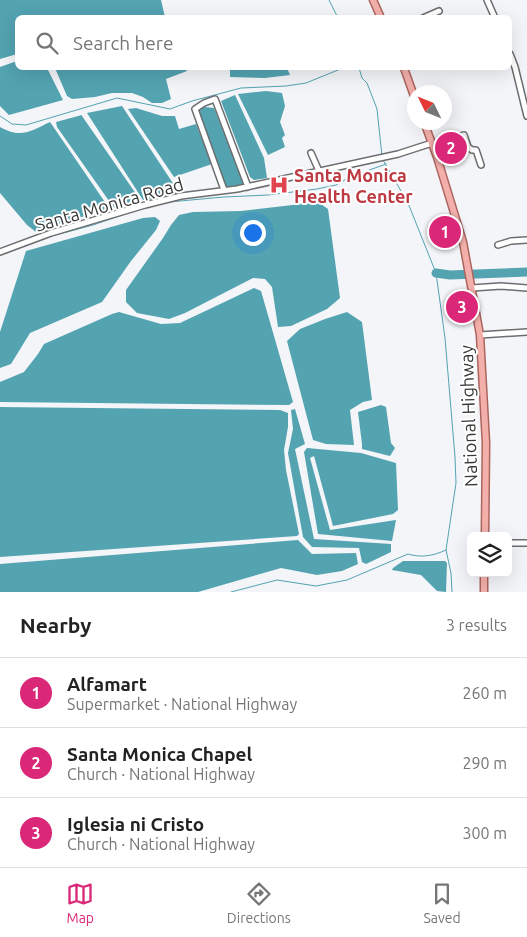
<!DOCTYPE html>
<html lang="en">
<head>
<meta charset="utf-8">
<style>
  body { margin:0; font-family:Ubuntu,sans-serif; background:#f6f6f6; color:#222 }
  .controls { position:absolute; right:15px; bottom:15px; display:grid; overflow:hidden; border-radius:8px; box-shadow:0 5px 20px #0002 }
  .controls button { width:45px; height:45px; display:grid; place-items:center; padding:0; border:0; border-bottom:1px solid #e0e0e0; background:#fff; color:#222; font:25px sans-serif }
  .compass { position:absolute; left:407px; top:85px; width:45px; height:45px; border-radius:50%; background:#fff; box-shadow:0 5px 20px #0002; rotate:313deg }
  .you { position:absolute; left:252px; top:232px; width:18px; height:18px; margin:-12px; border:4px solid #fff; border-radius:50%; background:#1a73e8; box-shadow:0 0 0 8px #1a73e833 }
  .badge { display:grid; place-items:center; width:32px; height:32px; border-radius:50%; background:#db2777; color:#fff; font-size:16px; font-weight:700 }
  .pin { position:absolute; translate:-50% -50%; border:2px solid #fff; box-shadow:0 1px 5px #0006 }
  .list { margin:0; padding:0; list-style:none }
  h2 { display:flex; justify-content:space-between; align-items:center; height:65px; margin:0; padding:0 20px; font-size:21px }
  h2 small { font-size:16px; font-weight:400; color:#767676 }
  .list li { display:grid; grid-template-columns:32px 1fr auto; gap:15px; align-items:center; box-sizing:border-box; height:70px; padding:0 20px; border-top:1px solid #e0e0e0 }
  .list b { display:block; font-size:19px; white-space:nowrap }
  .list p { margin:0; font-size:16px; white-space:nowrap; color:#767676 }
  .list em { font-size:16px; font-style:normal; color:#767676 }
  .icon { flex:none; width:28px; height:28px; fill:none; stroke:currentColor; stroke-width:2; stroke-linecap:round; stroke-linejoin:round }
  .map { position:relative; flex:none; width:527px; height:592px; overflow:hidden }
  .search { position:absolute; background:#fff; box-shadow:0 5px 20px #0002; left:15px; right:15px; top:15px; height:55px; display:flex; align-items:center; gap:12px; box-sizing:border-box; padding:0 18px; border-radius:8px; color:#767676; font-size:19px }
  .sheet { height:275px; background:#fff }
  nav { display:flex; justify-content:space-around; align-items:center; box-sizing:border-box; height:70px; border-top:1px solid #e0e0e0; background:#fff; font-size:14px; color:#767676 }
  nav a { display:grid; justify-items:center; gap:2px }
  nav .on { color:#db2777 }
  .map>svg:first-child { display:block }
</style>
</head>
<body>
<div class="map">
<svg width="527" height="592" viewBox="0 0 527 592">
  <rect width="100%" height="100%" fill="#f3f5f8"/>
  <path fill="#53a3b1" d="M0,0H161L165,17L18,18L17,54L0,59Z
    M17,61L18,68H47L63,100L9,115L0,106V67Z
    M55,68H185L187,71L166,79L171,99L162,103H152L143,97L132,93H112L95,97L72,99L67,96Z
    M230,68H287L290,75L265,78L230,77Z
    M266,91L282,93L285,106L280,122L285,135L282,138L285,147L268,155L238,94Z
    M235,95L264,158L267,178L254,180L250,177L221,101Z
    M122,106L180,194L143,200L87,113Z
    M205,107L214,108L244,184L236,187H227L224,184L196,109Z
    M136,108L162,116H175L179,129L196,124L212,164L174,177L128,109Z
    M82,115V116L141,201L114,208L57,127L56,122Z
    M50,122L109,208L36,232L27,225L0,193V127C21,139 31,131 50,122Z
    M318,202L328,209L340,298L327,309L291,326L278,327L272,287L265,279L253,278L185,313L169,319L137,313L126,302V290L163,238L171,225L179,215L193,212L241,211Z
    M155,217L160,221L156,230L131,261L102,302L30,333L11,364L0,368V332L26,251L143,218Z
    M254,288L261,291L293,402L289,405L0,402V382L24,372L38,354L44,344L112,314L119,312L161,324L180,323Z
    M347,312L362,322L372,400L363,402L350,410L354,445L326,444L313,440L287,341L300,329L325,319Z
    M381,405L386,407L391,443L395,448L390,456L362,449V444L358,412Z
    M0,407L280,410L288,413V427L284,450L286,470L299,534L297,536L0,557Z
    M295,409L305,444L295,449L314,539L391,544V552L366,564L362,562L359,548L312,547L303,537L288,453L293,429L291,410Z
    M307,448L361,453L396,463L398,510L393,514L333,526L314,456L310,458L330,530L396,520L392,541L318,534L304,452Z
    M298,540L312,554L356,553L358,564L342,571L317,575L281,568L198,592H0V564Z
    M403,561H445L447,563L446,592L437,591L421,575L392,570L393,568Z"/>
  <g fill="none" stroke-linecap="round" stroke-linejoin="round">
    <path stroke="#53a3b1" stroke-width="1" d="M329,0L338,18
      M359,68L362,78L367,83L377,109L382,156
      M0,116L12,124L26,125L117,98L170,109L192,101L241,88L286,86L306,83L343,68
      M383,160L408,203L436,273L445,338L455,457L456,483L446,550L451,573L452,592
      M0,255L52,236L93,225L140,209L169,202L224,197L268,195L317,189L336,185L350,177L386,164
      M231,592L277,580L316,586L347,580L408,554C421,558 433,556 446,550"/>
    <path stroke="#53a3b1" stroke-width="9" d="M436,273L450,275L527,272"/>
    <g stroke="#6c6e70" stroke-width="8">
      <path id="minor" d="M487,0L495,18
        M423,18L439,11
        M510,54L515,67L527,116
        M433,145L464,135L468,147L472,150H476L481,165
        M311,153L319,171
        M224,190L195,109L204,103L215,99L248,187
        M498,245L511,241L527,240
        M0,252L51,233L145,205L181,196L237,189L398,154L432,143
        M472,288L501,286L527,288
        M480,335L527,332
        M508,543H527"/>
    </g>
    <g stroke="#ac645e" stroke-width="9">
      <path id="major" d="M373,0L381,18
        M404,68L414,96
        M424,122L437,157L463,242L480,335L486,443L485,536
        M484,592V573"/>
    </g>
    <use href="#minor" stroke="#fff" stroke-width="5"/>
    <use href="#major" stroke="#f3b0ab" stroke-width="6"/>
  </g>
  <defs>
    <g id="hospital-bare" transform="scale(1.5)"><path d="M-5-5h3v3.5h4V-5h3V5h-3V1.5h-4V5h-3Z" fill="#e0444e" stroke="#fff" stroke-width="2.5" paint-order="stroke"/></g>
  </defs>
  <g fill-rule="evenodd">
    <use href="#hospital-bare" x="279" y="185"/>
  </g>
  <g text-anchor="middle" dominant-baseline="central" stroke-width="4" stroke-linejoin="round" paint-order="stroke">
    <g font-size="18" font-weight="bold" fill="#be3a42" stroke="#fff" text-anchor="start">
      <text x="294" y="175">Santa Monica<tspan x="294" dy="21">Health Center</tspan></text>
    </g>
    <g font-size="18" fill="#373838" stroke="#fff">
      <text transform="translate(109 204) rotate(-16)">Santa Monica Road</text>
      <text transform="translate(468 416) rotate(-92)">National Highway</text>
    </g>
  </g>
</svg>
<div class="controls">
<button><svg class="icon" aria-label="layers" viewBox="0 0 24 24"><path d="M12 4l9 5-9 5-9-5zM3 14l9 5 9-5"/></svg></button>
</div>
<svg class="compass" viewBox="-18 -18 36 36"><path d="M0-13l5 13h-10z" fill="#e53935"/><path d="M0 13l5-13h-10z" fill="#767676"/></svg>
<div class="you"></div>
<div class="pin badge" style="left:445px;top:232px">1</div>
<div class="pin badge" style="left:451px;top:148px">2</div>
<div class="pin badge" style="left:462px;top:307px">3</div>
<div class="search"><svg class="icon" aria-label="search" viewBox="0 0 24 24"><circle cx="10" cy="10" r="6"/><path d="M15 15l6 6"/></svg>Search here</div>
</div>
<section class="sheet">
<h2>Nearby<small>3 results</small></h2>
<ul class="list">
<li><span class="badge">1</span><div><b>Alfamart</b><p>Supermarket · National Highway</p></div><em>260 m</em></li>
<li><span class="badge">2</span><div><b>Santa Monica Chapel</b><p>Church · National Highway</p></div><em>290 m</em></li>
<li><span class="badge">3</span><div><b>Iglesia ni Cristo</b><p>Church · National Highway</p></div><em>300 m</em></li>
</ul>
</section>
<nav>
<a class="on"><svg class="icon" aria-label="map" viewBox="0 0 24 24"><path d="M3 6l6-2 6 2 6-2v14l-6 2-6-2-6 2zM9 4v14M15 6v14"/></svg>Map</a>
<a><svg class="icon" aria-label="directions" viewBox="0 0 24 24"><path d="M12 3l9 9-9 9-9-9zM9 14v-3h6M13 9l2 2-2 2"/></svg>Directions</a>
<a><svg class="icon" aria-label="saved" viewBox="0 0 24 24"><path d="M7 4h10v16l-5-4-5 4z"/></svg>Saved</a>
</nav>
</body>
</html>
